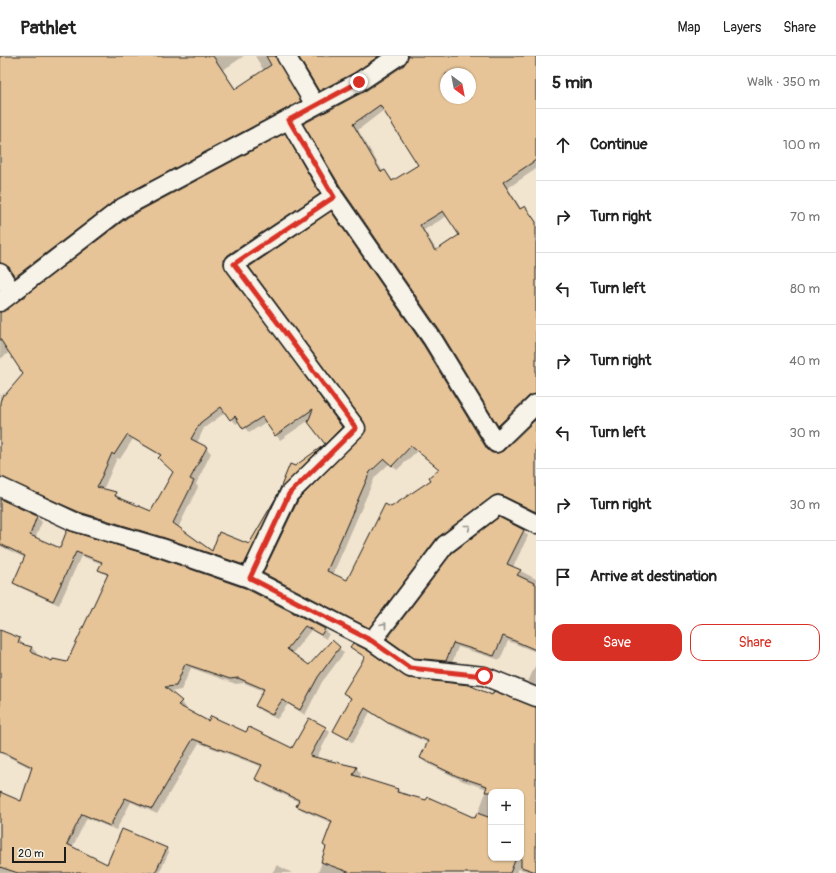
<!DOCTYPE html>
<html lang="en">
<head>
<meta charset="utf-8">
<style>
  body { margin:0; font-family:Pangolin,sans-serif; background:#f6f6f6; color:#222 }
  .controls { position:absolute; right:12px; bottom:12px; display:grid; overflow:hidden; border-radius:8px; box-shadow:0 1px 3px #0004 }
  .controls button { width:36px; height:36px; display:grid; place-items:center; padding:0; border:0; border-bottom:1px solid #e0e0e0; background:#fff; color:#222; font:20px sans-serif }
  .compass { position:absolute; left:440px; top:12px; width:36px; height:36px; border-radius:50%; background:#fff; box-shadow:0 1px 3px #0004; rotate:148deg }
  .scale { position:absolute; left:12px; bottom:10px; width:54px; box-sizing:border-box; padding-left:4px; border:2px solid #1c1c1c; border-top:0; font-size:11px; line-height:14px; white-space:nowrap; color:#1c1c1c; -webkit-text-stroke:3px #f7f3e8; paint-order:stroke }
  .stop { position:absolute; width:12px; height:12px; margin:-9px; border:3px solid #d93025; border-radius:50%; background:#fff }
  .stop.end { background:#d93025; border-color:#fff; box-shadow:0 1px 4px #0008 }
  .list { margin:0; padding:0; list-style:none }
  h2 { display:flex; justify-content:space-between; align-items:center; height:52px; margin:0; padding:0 16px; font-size:17px }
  h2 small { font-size:13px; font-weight:400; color:#767676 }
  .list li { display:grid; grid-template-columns:26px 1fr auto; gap:12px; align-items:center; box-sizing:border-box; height:72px; padding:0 16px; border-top:1px solid #e0e0e0 }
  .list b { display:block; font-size:15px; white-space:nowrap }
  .list em { font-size:13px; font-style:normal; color:#767676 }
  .actions { display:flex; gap:8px; padding:12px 16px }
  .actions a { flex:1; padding:9px 0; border:1px solid #d93025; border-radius:12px; text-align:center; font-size:14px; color:#d93025 }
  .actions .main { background:#d93025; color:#fff }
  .icon { flex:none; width:22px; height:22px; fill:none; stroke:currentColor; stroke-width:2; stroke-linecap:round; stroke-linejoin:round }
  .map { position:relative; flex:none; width:536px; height:817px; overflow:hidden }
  header { display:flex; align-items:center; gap:24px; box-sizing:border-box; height:56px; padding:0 20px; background:#fff; border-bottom:1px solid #e0e0e0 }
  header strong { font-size:19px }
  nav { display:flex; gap:22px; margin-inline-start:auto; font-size:14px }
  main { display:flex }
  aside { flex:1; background:#fff }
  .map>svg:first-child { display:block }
</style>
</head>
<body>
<header>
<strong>Pathlet</strong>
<nav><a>Map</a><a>Layers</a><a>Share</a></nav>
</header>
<main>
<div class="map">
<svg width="536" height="817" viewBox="0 0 536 817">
  <rect width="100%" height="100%" fill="#f2e5d0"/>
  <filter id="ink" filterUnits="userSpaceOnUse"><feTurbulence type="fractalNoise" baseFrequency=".025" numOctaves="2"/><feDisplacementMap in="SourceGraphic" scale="8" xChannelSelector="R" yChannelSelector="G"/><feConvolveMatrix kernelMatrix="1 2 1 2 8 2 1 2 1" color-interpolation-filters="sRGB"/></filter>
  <g filter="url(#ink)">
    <path fill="#0003" fill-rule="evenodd" d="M0,0H244L223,14L236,33L264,15L255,0H282L281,11L305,50L122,148L21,226L12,214L6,211L0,213Z
      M299,0H391L325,40L320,35Z
      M409,0H536V113L508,132L522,154L525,151L536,165V345L504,375L499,370L442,278L305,68L364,36L405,9ZM446,18H470V42H446ZM384,54L420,109L394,126L385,115L383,116L358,74ZM447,160L460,179L437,195L424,174Z
      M284,79L290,84L324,143L228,215L346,376L330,392L308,365L280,384L266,366L249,377L240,365L236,368L226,356L204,372L197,387L206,392L211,397L196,428L198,431L178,472L212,496L250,490L277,440L291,409L295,411L324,390L327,394L249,513L85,461L0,427V338L3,343L24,318L10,296L0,303V257ZM133,383L161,400L174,416L152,457L120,444L116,437L103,434L117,402L120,403Z
      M331,157L429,296L491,397L498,398L504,396L536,364V458L497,445L374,576L269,522L264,517L367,375ZM417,395L440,414L432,424L391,452L348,525L333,518L375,421L390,407L397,414Z
      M0,444L37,461L42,466L35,483L60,494L68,475L324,573L329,578L326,583L311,574L292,598L309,611L339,592L344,597L322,626L305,659L288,648L277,663L261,655L256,650L264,635L244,627L236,628L191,612L181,634L169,636L186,651L184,653L209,666L293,693L325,671L330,676L316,703L356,712L361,717L359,722L398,734L402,738L476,763L487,733L463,725L426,707L421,702L428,687L395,672L370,656L353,687L335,675L352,644L344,637L366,602L351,591L408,623L536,651V817L518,813L517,817H318L327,792L332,767L302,754L297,749L299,746L262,728L256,723L262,711L199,687L157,758L131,746L116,774L87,762L72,792L98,817H0V737L21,746L33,713L0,697V575L19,583L24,590L32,592L37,597L35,600L52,606L68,607L108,520L99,514L102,508L81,500L59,549L19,531L14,526L25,502L0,490ZM491,736H521V802H491Z
      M523,474L528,480L513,511L536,523V596L508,585L500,604L458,591L451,610L420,607L388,583Z
      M536,608V632L526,628L521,623L528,626Z
      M166,793L169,796L159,817H102L107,809Z
      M277,809L292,817H272Z"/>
    <path fill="#e6c498" stroke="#1c1c1c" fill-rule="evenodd" d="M0,0H213L235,33L271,9L266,0H276L301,45L117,143L15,221L9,211L0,207Z
      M298,0H379L354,17L319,35Z
      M408,0H536V104L503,126L520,153L525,150L536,166V338L529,340L498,370L442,278L343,135L303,68L365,35L404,9ZM446,18H470V42H446ZM380,49L418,109L392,125L385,114L381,116L353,68ZM443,155L459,179L435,195L420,169Z
      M285,77L320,138L228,199L224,204V209L342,371L325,388L308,366L313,353L275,380L262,361L243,373L235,360L230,364L221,351L200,367L191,383L207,391L190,423L194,425L173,467L212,495L219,476L249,488L277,440L244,509L165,482L79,456L0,421V346L3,338L5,339L23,318L0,283V256L6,254L128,161ZM127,379L161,399L158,402L173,416L151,455L115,440L116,436L97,431L112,397L114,399Z
      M331,155L424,290L487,393L492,397H498L503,395L536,363V456L503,440L497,439L492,441L437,482L369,572L263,517L298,444L366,375L364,366L249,211ZM411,390L439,413L429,421L431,424L391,451L385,448L347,524L327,515L370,416L384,403L392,410Z
      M324,389L282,431L277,440L290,408L295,410Z
      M0,443L37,460L30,479L60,492L67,474L159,502L245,532L325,573L321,579L305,570L287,593L309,609L332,584L340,591L318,621L300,654L282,644L272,659L255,650L264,633L238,622L230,623L185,608L176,630L165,631L182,645L178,649L208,665L211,660L246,676L249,671L292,692L309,662L326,671L310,700L357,711L353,719L398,733L397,736L426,744L428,741L475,762L477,757L491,762V802H516L510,817H351L321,806L326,791L323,789L332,765L296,750L299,744L255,723L262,709L193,683L152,753L125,742L110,770L82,758L67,788L107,808L122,773L167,792L155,817H18L0,811V736L21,745L32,711L0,695V574L20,582L18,587L32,591L30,595L32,597L52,605L53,603L67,606L108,518L98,514L102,506L76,496L53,545L13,527L25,500L0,488Z
      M499,461L524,474L507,508L521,514L517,519L536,528V594L503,580L494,600L453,587L446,605L414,602L387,583L452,497Z
      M353,587L367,594L408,622L469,629L492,639L494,635L536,651V816L521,811V736H485L487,730L457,720L420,702L428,685L388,667L365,652L348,683L333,675L351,642L343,637L365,601L350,591Z"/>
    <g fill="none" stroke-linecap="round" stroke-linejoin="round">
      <g stroke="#1c1c1c" stroke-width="21">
        <path id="street" d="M286,0L315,49
          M289,64L334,141L433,284L496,387L536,348
          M334,141L234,208L356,372L289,438L249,522L372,585L445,489L498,449L536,468
          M0,217L12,237L0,246
          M12,237L122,152L359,26L398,0
          M0,431L75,466L162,492L249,522
          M372,585L410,612L484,620L536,641"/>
      </g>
      <use href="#street" stroke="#f7f3e8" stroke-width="18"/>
    </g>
    <defs><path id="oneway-chevron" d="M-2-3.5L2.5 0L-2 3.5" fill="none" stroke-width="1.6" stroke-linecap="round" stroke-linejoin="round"/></defs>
    <g stroke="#94928c">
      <use href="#oneway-chevron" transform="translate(468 471) rotate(-38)"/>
      <use href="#oneway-chevron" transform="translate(384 569) rotate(-52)"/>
    </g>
  </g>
  <g fill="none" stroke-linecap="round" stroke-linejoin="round" filter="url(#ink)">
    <path stroke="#d93025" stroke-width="5" d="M359,26L289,64L334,141L234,208L356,372L289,438L250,522L372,585L410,612L484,620"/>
  </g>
</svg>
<div class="controls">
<button>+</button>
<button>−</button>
</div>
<svg class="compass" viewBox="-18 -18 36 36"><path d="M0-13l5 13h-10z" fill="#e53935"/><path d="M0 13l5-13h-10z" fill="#767676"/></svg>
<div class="scale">20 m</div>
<div class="stop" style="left:484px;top:620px"></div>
<div class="stop end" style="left:359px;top:26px"></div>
</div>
<aside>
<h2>5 min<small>Walk · 350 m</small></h2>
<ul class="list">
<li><svg class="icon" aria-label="ahead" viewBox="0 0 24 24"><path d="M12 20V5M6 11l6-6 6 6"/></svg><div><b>Continue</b></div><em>100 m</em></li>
<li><svg class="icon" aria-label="right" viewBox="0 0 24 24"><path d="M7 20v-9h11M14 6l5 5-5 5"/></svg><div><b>Turn right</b></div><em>70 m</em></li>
<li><svg class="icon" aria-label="left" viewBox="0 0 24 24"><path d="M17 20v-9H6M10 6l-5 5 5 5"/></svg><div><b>Turn left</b></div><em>80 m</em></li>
<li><svg class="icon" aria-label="right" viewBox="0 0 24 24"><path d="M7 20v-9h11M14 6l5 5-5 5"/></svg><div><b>Turn right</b></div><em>40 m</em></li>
<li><svg class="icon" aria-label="left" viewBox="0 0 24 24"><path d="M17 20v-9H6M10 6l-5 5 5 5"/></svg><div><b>Turn left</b></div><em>30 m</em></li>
<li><svg class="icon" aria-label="right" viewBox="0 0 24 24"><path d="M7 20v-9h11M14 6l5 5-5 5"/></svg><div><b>Turn right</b></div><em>30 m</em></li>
<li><svg class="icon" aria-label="arrive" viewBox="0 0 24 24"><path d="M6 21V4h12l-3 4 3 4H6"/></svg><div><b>Arrive at destination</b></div></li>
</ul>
<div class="actions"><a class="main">Save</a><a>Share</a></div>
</aside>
</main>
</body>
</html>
